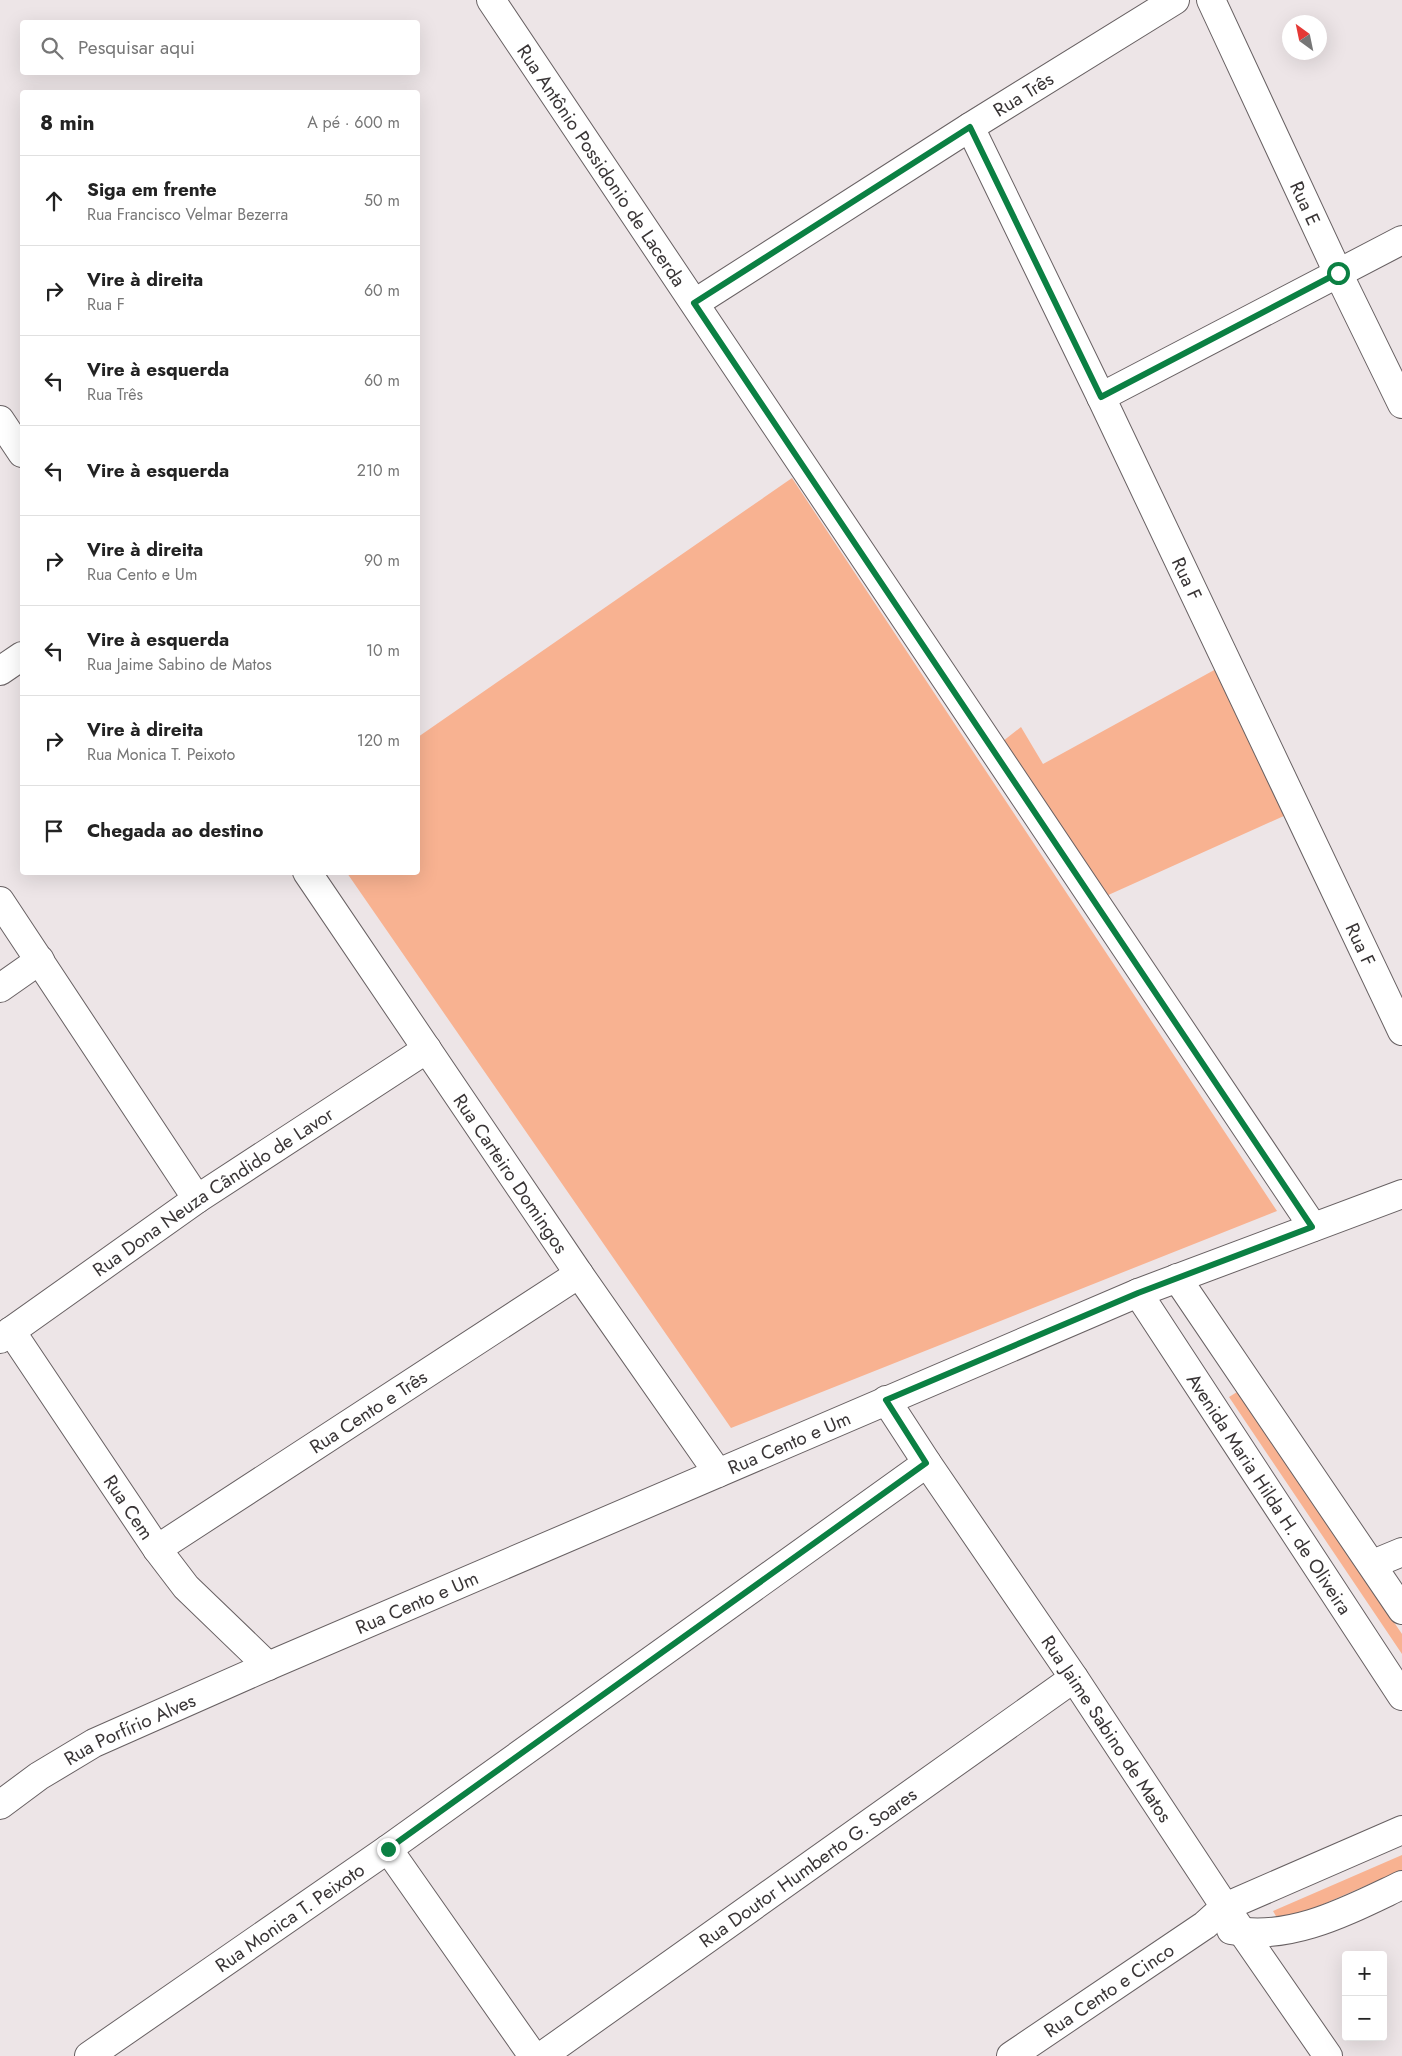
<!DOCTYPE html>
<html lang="pt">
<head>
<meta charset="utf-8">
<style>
  body { margin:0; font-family:Jost,sans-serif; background:#f6f6f6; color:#222 }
  .controls { position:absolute; right:15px; bottom:15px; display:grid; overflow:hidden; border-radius:5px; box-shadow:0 5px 20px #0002 }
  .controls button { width:45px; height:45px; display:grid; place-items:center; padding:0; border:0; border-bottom:1px solid #e0e0e0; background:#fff; color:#222; font:25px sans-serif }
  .compass { position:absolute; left:1282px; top:15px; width:45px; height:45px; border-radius:50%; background:#fff; box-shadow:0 5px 20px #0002; rotate:327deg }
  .stop { position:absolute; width:15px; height:15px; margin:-11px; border:4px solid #0b8043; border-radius:50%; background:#fff }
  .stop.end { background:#0b8043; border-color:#fff; box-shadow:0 1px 5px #0008 }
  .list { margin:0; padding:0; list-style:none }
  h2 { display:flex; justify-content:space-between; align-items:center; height:65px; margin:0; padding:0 20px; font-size:21px }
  h2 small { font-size:16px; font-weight:400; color:#767676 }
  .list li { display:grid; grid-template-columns:32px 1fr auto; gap:15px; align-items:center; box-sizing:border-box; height:90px; padding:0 20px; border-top:1px solid #e0e0e0 }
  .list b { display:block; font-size:19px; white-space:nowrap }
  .list p { margin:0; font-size:16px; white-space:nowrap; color:#767676 }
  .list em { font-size:16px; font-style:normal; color:#767676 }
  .icon { flex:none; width:28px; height:28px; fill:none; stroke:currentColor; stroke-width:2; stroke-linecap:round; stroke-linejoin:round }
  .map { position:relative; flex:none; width:1402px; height:2056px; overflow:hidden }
  .search { position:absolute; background:#fff; box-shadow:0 5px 20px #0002; left:20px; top:20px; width:400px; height:55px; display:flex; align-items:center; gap:12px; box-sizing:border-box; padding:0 18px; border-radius:5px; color:#767676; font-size:19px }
  .panel { position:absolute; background:#fff; box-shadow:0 5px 20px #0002; left:20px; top:90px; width:400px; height:785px; border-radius:5px }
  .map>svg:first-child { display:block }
</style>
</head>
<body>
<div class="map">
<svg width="1402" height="2056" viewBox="0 0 1402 2056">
  <rect width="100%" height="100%" fill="#ede5e7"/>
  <path fill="#f8b291" d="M792,478L1277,1211L731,1428L347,873L418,872V737Z
    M1227,663L1297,810L1095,901L993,749L1021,727L1043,764Z
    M1237,1392L1402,1634V1654L1229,1397Z
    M1402,1855V1870L1280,1923L1273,1911Z"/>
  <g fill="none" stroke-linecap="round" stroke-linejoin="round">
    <g stroke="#686163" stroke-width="30">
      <g id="minor">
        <path id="s1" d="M491,0L1313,1227"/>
        <path id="s2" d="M1211,0L1338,273L1402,404"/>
        <path id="s3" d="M970,127L1101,397L1402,1031"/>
        <path id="s4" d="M695,303L970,127L1175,0"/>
        <path d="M1101,397L1402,240"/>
        <path d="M0,420L22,453"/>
        <path d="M0,671L22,656"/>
        <path id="s5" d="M307,872L579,1274L718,1473"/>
        <path d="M0,901L197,1199"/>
        <path d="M0,988L40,960"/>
        <path d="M1177,1278L1402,1610"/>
        <path id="s6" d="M1138,1293L1402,1696"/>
        <path id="s7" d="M11,1331L157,1549L186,1587L268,1666"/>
        <path id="s8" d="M0,1339L197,1199L427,1049"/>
        <path id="s9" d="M886,1400L927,1463L1074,1678L1225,1907L1328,2056"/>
        <path id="s10" d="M157,1549L579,1274"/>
        <path d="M1373,1564L1402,1552"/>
        <path id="s11" d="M0,1805L39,1776L94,1743L268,1666L1138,1293L1402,1194"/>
        <path d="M388,1849L533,2056"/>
        <path d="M1231,1930C1291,1942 1349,1910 1402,1885"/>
        <path id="s12" d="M89,2056L388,1849L927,1463"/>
        <path id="s13" d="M542,2056L1074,1678"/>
        <path id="s14" d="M1011,2056L1205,1925L1225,1907L1402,1830"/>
      </g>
    </g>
    <use href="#minor" stroke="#fff" stroke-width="28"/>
  </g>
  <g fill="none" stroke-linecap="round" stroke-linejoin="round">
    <path stroke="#0b8043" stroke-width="6" d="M388,1849L926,1463L886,1400L1138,1293L1312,1227L694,303L970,127L1101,397L1338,273"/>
  </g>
  <g text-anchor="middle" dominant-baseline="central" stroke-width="5" stroke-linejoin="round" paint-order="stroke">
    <g font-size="19" fill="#393536" stroke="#fff">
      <text stroke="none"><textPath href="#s4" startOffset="389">Rua Três</textPath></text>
      <text stroke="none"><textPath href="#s1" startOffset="199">Rua Antônio Possidonio de Lacerda</textPath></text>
      <text stroke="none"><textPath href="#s2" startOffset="224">Rua E</textPath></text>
      <text stroke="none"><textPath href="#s3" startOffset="501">Rua F</textPath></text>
      <text stroke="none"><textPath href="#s3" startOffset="906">Rua F</textPath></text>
      <text stroke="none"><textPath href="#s5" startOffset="364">Rua Carteiro Domingos</textPath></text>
      <text stroke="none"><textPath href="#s8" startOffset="259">Rua Dona Neuza Cândido de Lavor</textPath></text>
      <text stroke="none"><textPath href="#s10" startOffset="252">Rua Cento e Três</textPath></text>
      <text stroke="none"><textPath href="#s11" startOffset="870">Rua Cento e Um</textPath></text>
      <text stroke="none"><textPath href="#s6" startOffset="240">Avenida Maria Hilda H. de Oliveira</textPath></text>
      <text stroke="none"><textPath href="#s7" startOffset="212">Rua Cem</textPath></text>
      <text stroke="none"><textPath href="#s11" startOffset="465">Rua Cento e Um</textPath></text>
      <text stroke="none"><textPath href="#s9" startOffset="396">Rua Jaime Sabino de Matos</textPath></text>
      <text stroke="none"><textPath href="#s11" startOffset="151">Rua Porfírio Alves</textPath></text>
      <text stroke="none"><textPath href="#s13" startOffset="326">Rua Doutor Humberto G. Soares</textPath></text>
      <text stroke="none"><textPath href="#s12" startOffset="244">Rua Monica T. Peixoto</textPath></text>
      <text stroke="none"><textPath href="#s14" startOffset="118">Rua Cento e Cinco</textPath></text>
    </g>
  </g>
</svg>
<div class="controls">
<button>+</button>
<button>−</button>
</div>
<svg class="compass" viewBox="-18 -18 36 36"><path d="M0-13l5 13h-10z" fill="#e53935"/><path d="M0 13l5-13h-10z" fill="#767676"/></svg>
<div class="stop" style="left:1338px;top:273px"></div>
<div class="stop end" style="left:388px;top:1849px"></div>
<div class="search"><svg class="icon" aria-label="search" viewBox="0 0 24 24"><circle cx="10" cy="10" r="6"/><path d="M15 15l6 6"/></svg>Pesquisar aqui</div>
<section class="panel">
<h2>8 min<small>A pé · 600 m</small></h2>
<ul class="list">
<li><svg class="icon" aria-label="ahead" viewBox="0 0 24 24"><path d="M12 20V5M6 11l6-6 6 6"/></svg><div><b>Siga em frente</b><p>Rua Francisco Velmar Bezerra</p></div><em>50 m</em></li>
<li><svg class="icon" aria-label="right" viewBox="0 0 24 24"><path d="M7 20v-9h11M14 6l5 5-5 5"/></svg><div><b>Vire à direita</b><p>Rua F</p></div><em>60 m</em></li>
<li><svg class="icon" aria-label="left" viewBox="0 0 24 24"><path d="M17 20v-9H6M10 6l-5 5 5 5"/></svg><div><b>Vire à esquerda</b><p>Rua Três</p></div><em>60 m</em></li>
<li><svg class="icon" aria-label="left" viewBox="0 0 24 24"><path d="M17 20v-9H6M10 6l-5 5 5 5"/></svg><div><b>Vire à esquerda</b></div><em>210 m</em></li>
<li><svg class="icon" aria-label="right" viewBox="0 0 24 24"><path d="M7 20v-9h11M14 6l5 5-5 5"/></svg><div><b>Vire à direita</b><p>Rua Cento e Um</p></div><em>90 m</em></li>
<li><svg class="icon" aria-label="left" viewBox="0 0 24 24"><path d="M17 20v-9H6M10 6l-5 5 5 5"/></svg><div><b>Vire à esquerda</b><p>Rua Jaime Sabino de Matos</p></div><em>10 m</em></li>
<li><svg class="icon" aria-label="right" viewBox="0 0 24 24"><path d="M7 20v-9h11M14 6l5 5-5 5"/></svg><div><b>Vire à direita</b><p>Rua Monica T. Peixoto</p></div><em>120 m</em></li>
<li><svg class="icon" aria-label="arrive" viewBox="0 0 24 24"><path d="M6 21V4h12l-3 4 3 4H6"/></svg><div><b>Chegada ao destino</b></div></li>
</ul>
</section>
</div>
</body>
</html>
